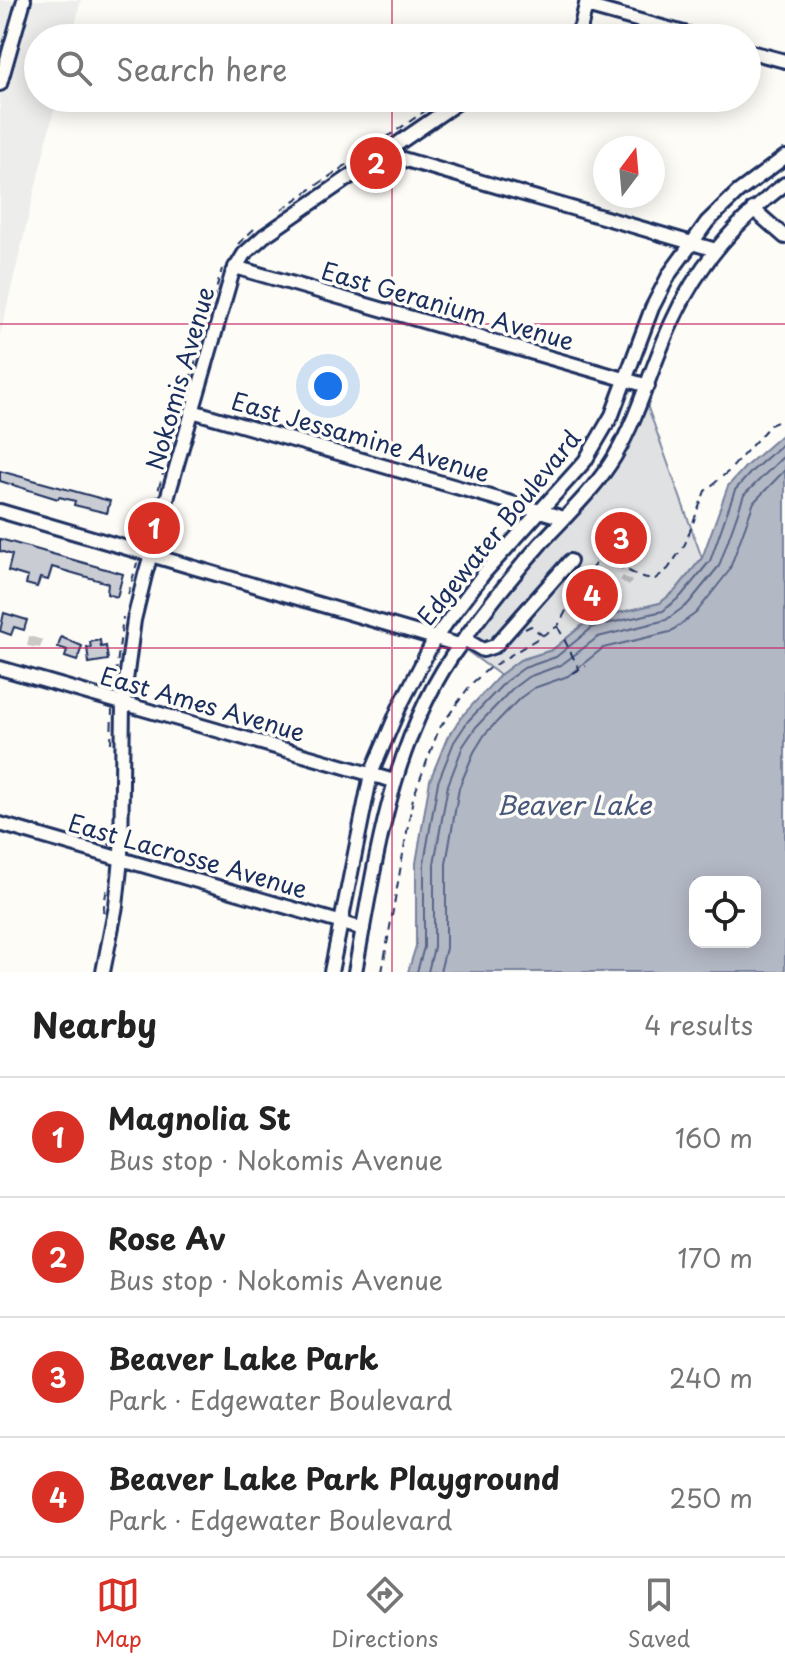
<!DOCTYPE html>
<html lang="en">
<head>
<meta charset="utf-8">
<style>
  body { margin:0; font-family:"Playpen Sans",sans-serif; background:#f6f6f6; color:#222 }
  .controls { position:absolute; right:24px; bottom:24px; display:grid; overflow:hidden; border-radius:16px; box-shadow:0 4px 20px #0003 }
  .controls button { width:72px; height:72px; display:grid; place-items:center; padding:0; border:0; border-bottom:2px solid #e0e0e0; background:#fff; color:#222; font:40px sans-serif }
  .compass { position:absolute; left:593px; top:136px; width:72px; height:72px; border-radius:50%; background:#fff; box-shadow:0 4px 20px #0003; rotate:16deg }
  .you { position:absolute; left:328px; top:386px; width:28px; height:28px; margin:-20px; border:6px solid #fff; border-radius:50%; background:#1a73e8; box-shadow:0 0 0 12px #1a73e833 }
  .badge { display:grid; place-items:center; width:52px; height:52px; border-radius:50%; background:#d93025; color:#fff; font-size:26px; font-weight:700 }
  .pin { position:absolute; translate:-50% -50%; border:4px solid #fff; box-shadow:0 2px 8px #0006 }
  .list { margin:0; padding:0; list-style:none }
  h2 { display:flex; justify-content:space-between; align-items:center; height:104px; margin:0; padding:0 32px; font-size:34px }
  h2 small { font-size:26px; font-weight:400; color:#767676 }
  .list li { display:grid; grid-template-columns:52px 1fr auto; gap:24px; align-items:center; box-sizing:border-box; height:120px; padding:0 32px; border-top:2px solid #e0e0e0 }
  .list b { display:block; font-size:30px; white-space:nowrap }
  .list p { margin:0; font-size:26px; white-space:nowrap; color:#767676 }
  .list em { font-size:26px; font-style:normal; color:#767676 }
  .icon { flex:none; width:44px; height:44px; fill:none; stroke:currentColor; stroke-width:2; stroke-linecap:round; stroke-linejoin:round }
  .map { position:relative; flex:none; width:785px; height:972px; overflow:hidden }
  .search { position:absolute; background:#fff; box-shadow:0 4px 20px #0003; left:24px; right:24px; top:24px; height:88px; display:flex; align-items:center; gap:20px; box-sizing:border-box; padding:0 28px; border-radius:44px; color:#767676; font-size:30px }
  .sheet { height:584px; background:#fff }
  nav { display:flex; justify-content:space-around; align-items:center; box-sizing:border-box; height:112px; border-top:2px solid #e0e0e0; background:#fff; font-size:22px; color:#767676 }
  nav a { display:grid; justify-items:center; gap:4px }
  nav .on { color:#d93025 }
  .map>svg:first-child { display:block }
</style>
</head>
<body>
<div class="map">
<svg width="785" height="972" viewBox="0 0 785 972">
  <rect width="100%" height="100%" fill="#fdfcf7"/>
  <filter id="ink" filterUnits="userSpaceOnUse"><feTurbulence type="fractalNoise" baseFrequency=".0125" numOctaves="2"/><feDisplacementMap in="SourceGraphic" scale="16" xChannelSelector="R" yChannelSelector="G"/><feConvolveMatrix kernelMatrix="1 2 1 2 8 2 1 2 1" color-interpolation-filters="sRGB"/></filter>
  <g filter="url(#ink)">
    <path fill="#edeeec" d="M0,0H81L72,38H38V98H57L0,335Z"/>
    <path fill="#e0e1e3" stroke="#7e88a0" stroke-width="2" d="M647,405L702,558L676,590L660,603L589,620L552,650L520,660L500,675L459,645C524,567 591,490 647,405Z"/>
    <path fill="#b3b8c5" stroke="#76819c" stroke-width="2" fill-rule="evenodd" d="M785,432V972H408L416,946V863L430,780L447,738L462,716L500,675L520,660L552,650L589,620L660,603L676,590L702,558L728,486L746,466ZM695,882H755V942H695Z"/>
    <path fill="#0003" d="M0,473L110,503L109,513L78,505L77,501L61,497L60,499L0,482Z
      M0,540L122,576L119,597L111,594V582L54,566L50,579L42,577L39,586L28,583L30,576L14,554L0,551Z
      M623,576L632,581L629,586L620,580Z
      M29,636L43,640L40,648L27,646Z"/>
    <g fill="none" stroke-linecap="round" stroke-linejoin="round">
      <path stroke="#586687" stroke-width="2" d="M417,972L424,947V863L438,782L454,742L468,721L506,681L524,668L556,657L593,627L663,611L681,596L710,561L735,490L752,471L785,442
        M428,972L434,947V864L448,785L463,746L476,727L512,689L528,677L561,665L598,637L666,620L688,604L719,566L744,495L785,455
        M440,972L446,948V864L459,788L474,752L485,734L520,698L534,688L568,676L603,648L670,632L696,613L729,571L754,502L785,470"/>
    </g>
    <path fill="#c9ccd3" stroke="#1b2f5e" stroke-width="2" d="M0,471L110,501L107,513L74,505L75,501L59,497L58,499L0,481Z
      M0,539L123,574L117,597L107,594L108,583L52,567L48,580L40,578L37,587L26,584L28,577L8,571L12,555L0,551Z
      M4,613L27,620L24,630L14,627L11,635L0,631Z
      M61,637L82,646L77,661L65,657L67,650L58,647Z
      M100,640L101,647L106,646L108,660L89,663L87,647L91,648L90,642Z"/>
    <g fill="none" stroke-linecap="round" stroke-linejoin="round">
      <g stroke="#1b2f5e" stroke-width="18">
        <path id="minor" d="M586,6L702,38
          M575,38L581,26L587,0
          M747,51L785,61
          M0,84L24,0
          M382,153L716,250
          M753,209L785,237
          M235,267L648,386
          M192,411L564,518
          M0,511L459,645
          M464,639L483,650L495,646L570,561
          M0,668L394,781
          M0,824L363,929
          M103,972L116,906L121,859L123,703L134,620L145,575L232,274L244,254L264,236L464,98
          M331,972L371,774L399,708L435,638L485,572L585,461L612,415L652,308L670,273L692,243L707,222L738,192L785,157
          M355,972C376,859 391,737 462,642C487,607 513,575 541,543C567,515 596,488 615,456C640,413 651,367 672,322C697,266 736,221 785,184"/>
      </g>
      <path stroke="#1b2f5e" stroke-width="2" stroke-dasharray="8 6" stroke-linecap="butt" d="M559,38L566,30
        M282,209L444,98
        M238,244L254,229
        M143,543L222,269
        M128,595L137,563
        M558,627L579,669
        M525,629L531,626L542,635
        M573,673L586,666
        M114,689L123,617
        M111,743L112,710
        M110,846L108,841L110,834
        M103,912L107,887
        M382,972L413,798L439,729L471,684L488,669L558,626L583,579L596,563C619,560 632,578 655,579L668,569L685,544L705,491L729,471L770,425L785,419"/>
      <use href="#minor" stroke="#fdfcf7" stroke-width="12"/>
    </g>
  </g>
  <path fill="none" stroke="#c2185b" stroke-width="2" stroke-opacity="0.55" d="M392,0V38M392,98V972M0,324H785M0,648H785"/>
  <g text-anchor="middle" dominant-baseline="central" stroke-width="7" stroke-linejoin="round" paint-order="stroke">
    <g font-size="24" fill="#1b2f5e" stroke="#fdfcf7">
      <text transform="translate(448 305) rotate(16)">East Geranium Avenue</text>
      <text transform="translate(179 378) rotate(-74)">Nokomis Avenue</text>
      <text transform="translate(361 436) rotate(16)">East Jessamine Avenue</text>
      <text transform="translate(498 527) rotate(-51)">Edgewater Boulevard</text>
      <text transform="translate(203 703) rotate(16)">East Ames Avenue</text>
      <text transform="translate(188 855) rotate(16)">East Lacrosse Avenue</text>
    </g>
    <g font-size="26" font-style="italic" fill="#49587d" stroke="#fdfcf7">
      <text x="574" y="804">Beaver Lake</text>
    </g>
  </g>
</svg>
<div class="controls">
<button><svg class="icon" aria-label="locate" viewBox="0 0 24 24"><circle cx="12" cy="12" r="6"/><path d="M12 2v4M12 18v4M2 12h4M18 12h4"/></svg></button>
</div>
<svg class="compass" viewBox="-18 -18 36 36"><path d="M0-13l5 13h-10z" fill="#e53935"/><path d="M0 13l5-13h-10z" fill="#767676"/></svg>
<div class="you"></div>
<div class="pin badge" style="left:154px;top:528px">1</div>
<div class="pin badge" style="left:376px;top:163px">2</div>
<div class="pin badge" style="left:621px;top:538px">3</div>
<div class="pin badge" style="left:592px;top:595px">4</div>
<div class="search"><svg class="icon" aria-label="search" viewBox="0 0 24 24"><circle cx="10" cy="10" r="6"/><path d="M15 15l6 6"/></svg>Search here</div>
</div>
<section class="sheet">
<h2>Nearby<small>4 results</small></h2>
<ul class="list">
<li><span class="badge">1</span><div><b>Magnolia St</b><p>Bus stop · Nokomis Avenue</p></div><em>160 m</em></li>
<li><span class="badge">2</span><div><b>Rose Av</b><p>Bus stop · Nokomis Avenue</p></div><em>170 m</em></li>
<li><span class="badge">3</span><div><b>Beaver Lake Park</b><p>Park · Edgewater Boulevard</p></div><em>240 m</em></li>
<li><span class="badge">4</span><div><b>Beaver Lake Park Playground</b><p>Park · Edgewater Boulevard</p></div><em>250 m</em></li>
</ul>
</section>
<nav>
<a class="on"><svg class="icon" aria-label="map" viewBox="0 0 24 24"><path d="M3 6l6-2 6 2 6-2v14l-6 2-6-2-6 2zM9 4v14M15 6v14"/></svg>Map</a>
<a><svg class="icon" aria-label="directions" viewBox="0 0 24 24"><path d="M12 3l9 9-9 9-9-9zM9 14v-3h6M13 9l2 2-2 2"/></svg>Directions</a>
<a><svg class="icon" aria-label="saved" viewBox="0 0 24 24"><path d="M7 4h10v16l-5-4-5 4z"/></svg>Saved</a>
</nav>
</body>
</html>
